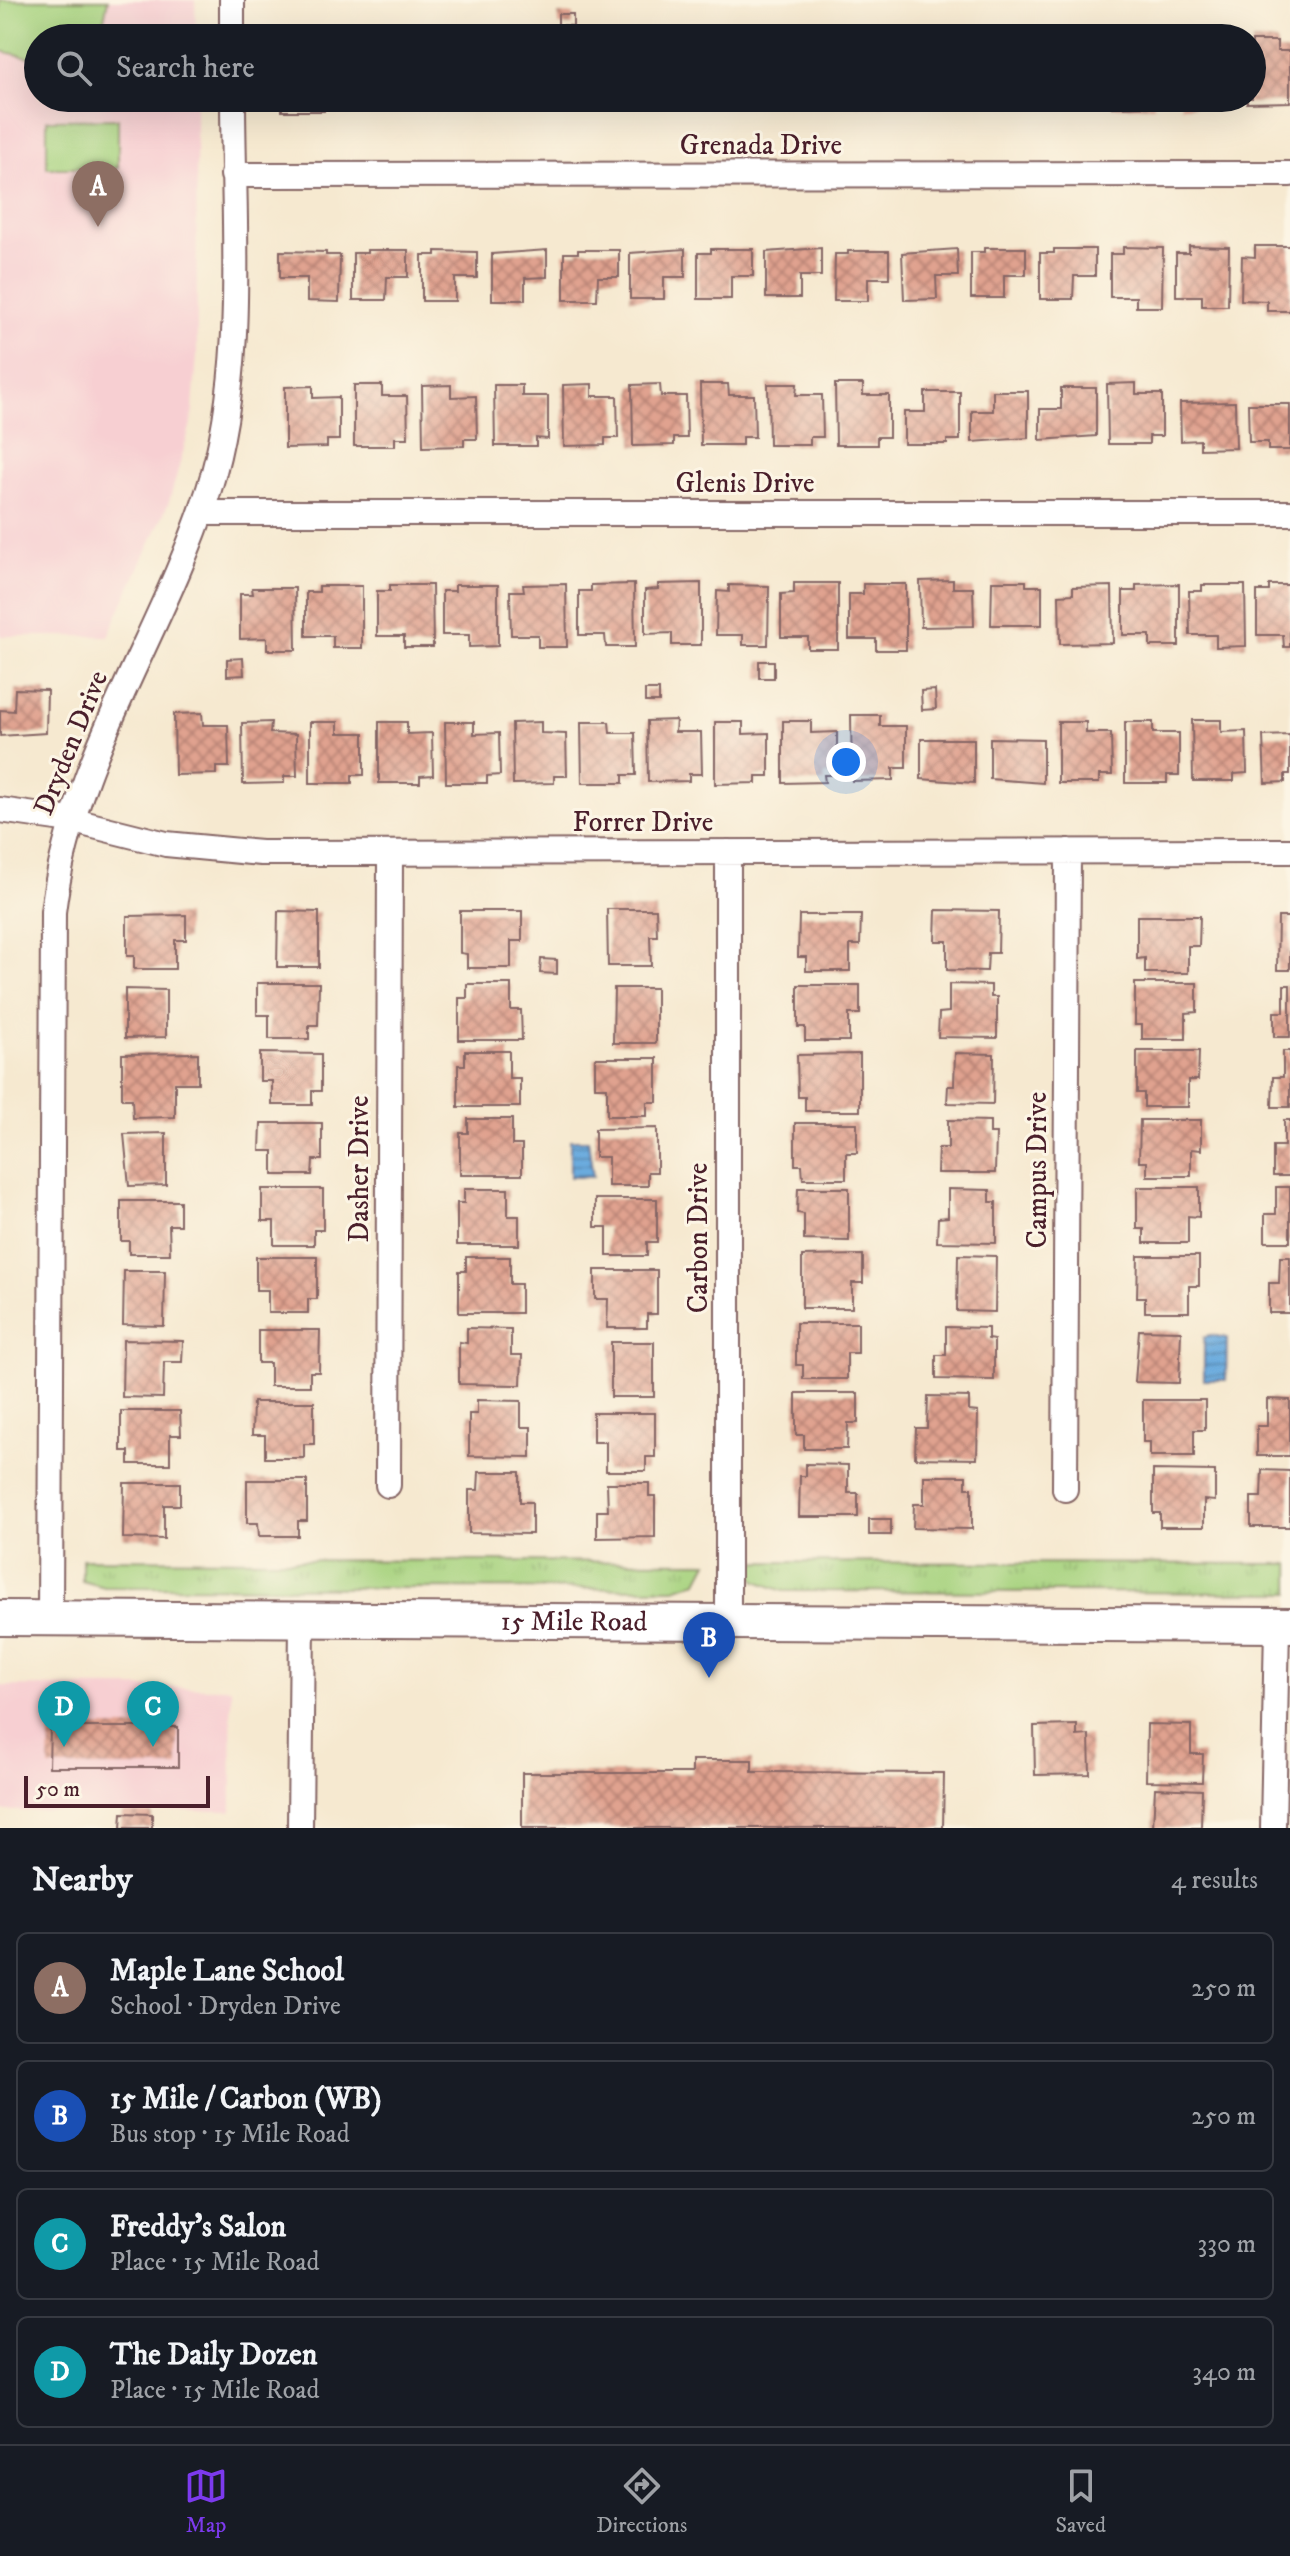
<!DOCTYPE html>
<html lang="en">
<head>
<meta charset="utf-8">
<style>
  body { margin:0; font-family:"IM FELL DW Pica",serif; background:#242831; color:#f1f3f6 }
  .scale { position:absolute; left:24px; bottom:20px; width:186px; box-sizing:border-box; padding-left:8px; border:4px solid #4a1f2b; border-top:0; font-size:22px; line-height:28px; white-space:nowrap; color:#4a1f2b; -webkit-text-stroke:6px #fcf5e5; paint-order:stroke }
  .you { position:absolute; left:846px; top:762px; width:28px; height:28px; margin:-20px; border:6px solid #fff; border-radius:50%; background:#1a73e8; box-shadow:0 0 0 12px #1a73e833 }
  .badge { display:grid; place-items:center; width:52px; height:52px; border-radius:50%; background:#7c3aed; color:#fff; font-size:26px; font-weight:700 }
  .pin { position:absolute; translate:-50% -66px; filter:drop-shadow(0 2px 4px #0008) }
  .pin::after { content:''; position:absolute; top:42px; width:28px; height:24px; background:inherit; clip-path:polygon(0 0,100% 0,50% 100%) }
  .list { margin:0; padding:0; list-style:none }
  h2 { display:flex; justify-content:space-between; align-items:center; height:104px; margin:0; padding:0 32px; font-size:34px }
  h2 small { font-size:26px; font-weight:400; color:#9ea1a6 }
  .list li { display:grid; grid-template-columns:52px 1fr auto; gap:24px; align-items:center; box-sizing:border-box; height:112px; margin:0 16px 16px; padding:0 16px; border:2px solid #363941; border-radius:12px }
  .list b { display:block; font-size:30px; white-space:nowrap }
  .list p { margin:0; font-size:26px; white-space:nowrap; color:#9ea1a6 }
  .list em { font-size:26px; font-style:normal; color:#9ea1a6 }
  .icon { flex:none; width:44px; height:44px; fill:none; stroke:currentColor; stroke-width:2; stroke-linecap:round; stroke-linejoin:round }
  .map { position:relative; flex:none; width:1290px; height:1828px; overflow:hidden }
  .search { position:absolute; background:#171b24; box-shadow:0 8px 32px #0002; left:24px; right:24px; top:24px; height:88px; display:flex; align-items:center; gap:20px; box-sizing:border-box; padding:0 28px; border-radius:44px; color:#9ea1a6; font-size:30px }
  .sheet { height:616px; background:#171b24 }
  nav { display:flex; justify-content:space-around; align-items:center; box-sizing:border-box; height:112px; border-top:2px solid #363941; background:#171b24; font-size:22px; color:#9ea1a6 }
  nav a { display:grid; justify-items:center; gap:4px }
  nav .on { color:#7c3aed }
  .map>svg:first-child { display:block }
</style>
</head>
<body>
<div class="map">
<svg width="1290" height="1828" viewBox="0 0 1290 1828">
  <defs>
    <pattern id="grass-tufts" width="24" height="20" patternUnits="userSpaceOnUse" patternTransform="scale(2)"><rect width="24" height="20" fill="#a8d380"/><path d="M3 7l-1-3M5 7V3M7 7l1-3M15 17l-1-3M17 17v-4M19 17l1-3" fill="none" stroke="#92b56f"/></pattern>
    <pattern id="water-rules" width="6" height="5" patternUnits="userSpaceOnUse" patternTransform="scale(2)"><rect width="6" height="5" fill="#6babde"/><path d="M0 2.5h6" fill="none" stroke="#5a8bb4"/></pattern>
    <pattern id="building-cross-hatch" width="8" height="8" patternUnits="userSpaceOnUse" patternTransform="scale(2)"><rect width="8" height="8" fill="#e0a28f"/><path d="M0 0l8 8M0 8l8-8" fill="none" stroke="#b88375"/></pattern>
  </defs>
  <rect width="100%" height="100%" fill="#fcf5e5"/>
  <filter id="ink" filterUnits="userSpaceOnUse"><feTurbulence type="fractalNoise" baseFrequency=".0125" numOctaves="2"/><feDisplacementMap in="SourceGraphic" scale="16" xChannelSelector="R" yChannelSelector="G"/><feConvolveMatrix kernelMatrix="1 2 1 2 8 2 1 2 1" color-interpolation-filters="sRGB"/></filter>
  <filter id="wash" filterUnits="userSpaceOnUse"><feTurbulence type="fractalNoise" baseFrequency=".006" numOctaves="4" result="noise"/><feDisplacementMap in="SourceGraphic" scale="32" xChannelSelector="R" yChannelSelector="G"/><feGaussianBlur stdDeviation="1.8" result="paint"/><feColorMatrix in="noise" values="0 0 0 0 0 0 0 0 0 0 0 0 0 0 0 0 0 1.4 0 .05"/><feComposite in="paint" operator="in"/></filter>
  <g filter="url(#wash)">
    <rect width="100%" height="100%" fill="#f6e9d0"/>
    <path fill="#f7cfd2" d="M0,0H195L196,38H38V98H196L197,355L192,420L169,502L108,636H0Z
      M0,1686L231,1688L232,1811H0Z"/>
    <path fill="url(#grass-tufts)" stroke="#797956" stroke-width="2" d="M82,1559L708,1562L698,1581L675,1589L104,1587L82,1581Z
      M745,1562L1290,1564V1593L783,1591L756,1581Z"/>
    <path fill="#a8d380" stroke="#797956" stroke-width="2" d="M0,0H108L100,38H38V59L0,51Z
      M118,119V168H47V120Z"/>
    <path fill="url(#water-rules)" stroke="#5a6584" stroke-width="2" d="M570,1140H588L593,1177H570Z
      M1210,1335L1227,1338L1226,1380H1204V1337Z"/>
    <g id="blocks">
      <path fill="url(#building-cross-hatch)" d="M558,14H573V26L558,25Z
        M1252,41H1277V51H1290V102L1247,103V98H1252Z
        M282,98H336V103H324V111H282Z
        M353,98H407V102L394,103V110H353Z
        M494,98H535V107L494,108Z
        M563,98H604V105L563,106Z
        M841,98H882V105H841Z
        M906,98H947L948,105H906Z
        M1112,98H1154V106L1112,107Z
        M1181,98H1222V105L1181,106Z
        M1189,246L1229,247L1228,306H1202V296H1176V253H1189Z
        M1255,246H1290V311H1267V301L1241,300L1242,256L1255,257Z
        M1123,247L1163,248L1162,307H1136V297H1110V254H1123Z
        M821,248V276H800V298H766V252Z
        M984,248H1026V275H1004V298H971V252H984Z
        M685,249V277H664V299H630V253Z
        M711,249H753V276H731V299H698V253H711Z
        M957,249L958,276H936L937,299L904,300L902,253Z
        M1054,249H1095V276H1074L1073,299H1040V253H1054Z
        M367,250H408V277H387L386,300H353V253H367Z
        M547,250V277L525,278V300H492V254Z
        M578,250H619V277H598L597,300H564V253H578Z
        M280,251L326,252V255H340L339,302L307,301V278H280Z
        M436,251L477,252V278H455V301H422V255H436Z
        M848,251H889V278H868V301H834L835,254H848Z
        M1136,383V394H1162V436H1149V444H1108L1107,384Z
        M592,384V396H617L618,438H605V445L564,446L563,385Z
        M660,384L661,396H686L687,438H674V445L633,446L632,385Z
        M700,384H728L729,395H754L755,437H742V445H701Z
        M768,384H797L796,395H822L823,437H810V445H769Z
        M835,384H863V395H889V437H877V445H836Z
        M354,385H382V396H407L408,438H395V446H354Z
        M451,385V397L476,396L477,439H464V446L423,447L422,386Z
        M494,385H522V396H548V439L536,438V446H495Z
        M313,386V398L339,397V440H327V447L285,448V387Z
        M1061,388H1096V436L1040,440V409H1061Z
        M993,391H1028V438L972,442V411H993Z
        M925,392H960V440H947V444H904V412H925Z
        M1235,402L1236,448L1200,449V440L1181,441L1180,403Z
        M1248,404H1290V450H1268V442H1249Z
        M953,580V588H973L974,626L921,627L920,581Z
        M992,581H1026V586H1042V625H991Z
        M701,583V645H672V633L645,634V590L658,589V584Z
        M794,583H838V649H808V637H781V594L794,593Z
        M566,584L567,647H538V635H511L510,591H524L523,585Z
        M634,584L635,647H606L605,635H579V591H591V585Z
        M863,584H906V650H876V639H849V594H863Z
        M1179,584V646H1150V635H1123V591H1136V585Z
        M390,585H432L433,647H404V636H377V591H390Z
        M455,585H498V646L469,647V635H442V591H455Z
        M729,585L769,586L768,645H743V635H716L717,591L729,592Z
        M1202,585H1245L1246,646L1216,647V635H1190L1189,591H1202Z
        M1269,585H1290V647H1284L1283,635H1257V591H1269Z
        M319,586H362V648H333V636H306V592H319Z
        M1112,586L1113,643L1060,644L1059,595L1073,594V587Z
        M252,588H295L296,650H267V638L240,639V594H253Z
        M243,658L244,675L227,676V659Z
        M759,661H774V678H759Z
        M15,689L47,690L46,733L0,736V710L14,711Z
        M645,690H659V702H645Z
        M935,690L936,709L922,710L921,691Z
        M202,713L203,725H228L229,767H216V774L175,775L174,714Z
        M851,715H880V726H906V768H893V780L852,781Z
        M676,720L675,732H701L702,774H689V781L648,782L647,721Z
        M1192,720H1221V732L1246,731L1247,773L1234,774V781H1193Z
        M783,721H811V733L837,732V775H824L825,782L783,783Z
        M271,722L270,733L296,734L297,776H284V783L243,784L242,723Z
        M310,722H338V733H364V775H352V783H310Z
        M379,722H407V734L432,733L433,775L420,776V783H379Z
        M445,722H474V734L499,733L500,775L487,776V783H446Z
        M541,722V733L566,734L567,776H554V783L513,784L512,723Z
        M581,722H609L610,733H635L636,775H623V783H582Z
        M715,722H743V734L769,733V776H756V783L715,784Z
        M1058,722H1086V733H1111L1112,775H1099V783H1058Z
        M1125,722H1153V733H1179V775H1167V783H1125Z
        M1290,735V774H1285V782L1265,783L1263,736Z
        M990,738L1043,739V783L990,779Z
        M921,739H974V783L921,779Z
        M607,909H656L657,936H650L651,966H608Z
        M936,910L999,911L998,953H988L987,971L947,970V941H935Z
        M278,911L319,912V967H277Z
        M460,911H522V941H511V968H467V954L460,953Z
        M186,915V940H175V969H134V956H127V916Z
        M799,915H861L860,945H850V971H806V957H798Z
        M1137,916H1200L1199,946H1188V973H1145V958L1137,959Z
        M1278,917H1290V970H1277Z
        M541,959L557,960V974L540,973Z
        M257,983H319L318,1025H309V1039H269V1015H257Z
        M1135,983H1197V1012L1186,1013V1039H1142V1025H1135Z
        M467,984H511V1010H521L522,1040H459V998H467Z
        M949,984L991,985V997H997V1038L938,1037L939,1013L949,1012Z
        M798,985H860V1014H849V1041H805V1027H798Z
        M1284,985H1290V1037H1274V1012H1284Z
        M614,988H656V1043H613Z
        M125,989L166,990V1037L125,1038Z
        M465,1051H509V1078H520V1107H458V1065H465Z
        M1137,1051H1199L1198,1080H1188V1107H1144V1093H1137Z
        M1283,1051H1290V1107H1272L1273,1077H1283Z
        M198,1053V1083H175V1117L133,1118L132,1099H122V1054Z
        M260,1053L321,1054V1091H312V1105H272V1081H260Z
        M955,1053L994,1054L993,1104L947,1103L948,1086H954Z
        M860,1054V1111H805V1097H798L797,1055Z
        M595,1058H657V1102H647V1116H607V1087H595Z
        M468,1119H512V1145H522V1175H460V1133H468Z
        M948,1120L990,1121V1133H996L995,1173H937L938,1148H948Z
        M1140,1120H1201V1150L1191,1149V1176H1147V1162H1139Z
        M1284,1120H1290V1176H1273V1146H1284Z
        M261,1123H322V1160H313L312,1175H273V1151H260Z
        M795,1123H857V1153H846V1179H803L802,1165H795Z
        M657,1128V1172H648V1186H608V1157H595V1129Z
        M166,1133V1185L129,1186L124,1134Z
        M1137,1187H1199V1217L1188,1216V1243H1144V1229H1137Z
        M1276,1187H1290V1242H1265V1214H1276Z
        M798,1188H849V1241L804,1240V1214L797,1213Z
        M262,1189H323V1230H314V1245H274V1221H262Z
        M464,1189H508V1216H519V1245H457V1203H464Z
        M948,1189L990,1190V1202H996V1243L937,1242L938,1218L948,1217Z
        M595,1199H657V1242H647V1256H607V1227H595Z
        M121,1201H180V1225H169L170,1254H129V1241H121Z
        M863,1255V1283H852V1308H802V1256Z
        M958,1255L996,1256L995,1312L957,1311Z
        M1138,1256H1199V1286H1189V1312H1145V1298H1137Z
        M256,1257H317V1299H308V1313H268V1290H256Z
        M466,1257H510V1284H521V1313H459V1271H466Z
        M1280,1257H1290V1313H1269V1283H1279Z
        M595,1270H657V1314H647V1328H607L608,1299H595Z
        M124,1271H165L164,1326L123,1325Z
        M796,1323H858V1353H847V1379H803V1365H796Z
        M946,1327L988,1328V1339L994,1340V1380L936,1379V1355H946Z
        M467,1328L511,1329V1355H522L521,1385L459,1384V1342L467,1343Z
        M258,1330H320L319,1372H310V1386H270V1363H258Z
        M1139,1330L1181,1331L1179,1383L1135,1382Z
        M123,1340L183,1341L182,1362H164L163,1398L122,1397Z
        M611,1342H654V1397H611Z
        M796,1393H858V1423H848L847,1449H804V1435H796Z
        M928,1396L969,1397V1411L978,1412L977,1459L915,1458L916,1428H927Z
        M1267,1399L1290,1400V1456H1257V1426H1267Z
        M477,1400L521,1401V1427H531V1457L469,1456V1414H477Z
        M1143,1400H1205V1430H1194V1456H1150V1442H1143Z
        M253,1402H314V1444H304V1458H265V1435H252Z
        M121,1411H180L181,1435H170V1464H129V1451H121Z
        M593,1413H655V1457H646V1471H606V1442H593Z
        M806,1464L848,1465V1493H858V1517H799L800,1476H806Z
        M1153,1470L1215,1471V1501L1204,1500V1527H1160V1513H1153Z
        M1262,1470L1290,1471V1527H1251V1497H1261Z
        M479,1472H520V1502H532V1534L469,1533V1490H478Z
        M924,1476H966V1488H972V1529L913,1528L914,1504H924Z
        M247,1480H307V1521H298V1536H259L258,1523H247Z
        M124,1483H180V1505H164V1539L123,1538Z
        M607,1483H649V1496H655V1537L597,1538V1511H608Z
        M869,1519H891V1535H869Z
        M1147,1724L1191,1725V1754H1203L1202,1782L1146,1781Z
        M1077,1725V1736L1089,1735L1090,1774L1035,1775L1034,1726Z
        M50,1727H178V1767H49Z
        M692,1760H752V1772L944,1773L943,1828H522V1773H692Z
        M1155,1788L1202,1790L1201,1828H1153Z
        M122,1813L152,1814V1828H121Z"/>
    </g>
  </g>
  <g filter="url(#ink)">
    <use href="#blocks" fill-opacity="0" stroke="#866665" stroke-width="2"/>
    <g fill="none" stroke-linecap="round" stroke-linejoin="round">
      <g stroke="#866665" stroke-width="28">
        <path id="street" d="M232,0V38
          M233,175L1290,174
          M201,513H1290
          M0,810L70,820L166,844L261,853L1290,851
          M388,1485L390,853
          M1065,1489L1068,851
          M50,1618L53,912C72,756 162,636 209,489C247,368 233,224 233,98
          M728,1623V852
          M300,1828L302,1620
          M1273,1828L1277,1625"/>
      </g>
      <g stroke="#866665" stroke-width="38">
        <g id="secondary">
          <path id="s1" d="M0,1618L1290,1625"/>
        </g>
      </g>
      <use href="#street" stroke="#fff" stroke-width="24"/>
      <use href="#secondary" stroke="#fff" stroke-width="34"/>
    </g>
  </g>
  <g text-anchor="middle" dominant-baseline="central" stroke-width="6" stroke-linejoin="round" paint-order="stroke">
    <g font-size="28" fill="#4a1f2b" stroke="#fcf5e5">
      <text x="761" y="145">Grenada Drive</text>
      <text x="745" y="483">Glenis Drive</text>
      <text transform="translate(71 743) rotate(-68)">Dryden Drive</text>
      <text x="643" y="822">Forrer Drive</text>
      <text transform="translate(359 1169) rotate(-90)">Dasher Drive</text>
      <text transform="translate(1037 1170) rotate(-90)">Campus Drive</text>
      <text transform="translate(698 1238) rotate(-90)">Carbon Drive</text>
      <text stroke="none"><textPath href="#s1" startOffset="574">15 Mile Road</textPath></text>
    </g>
  </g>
</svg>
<div class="scale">50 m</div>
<div class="you"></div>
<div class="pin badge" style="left:98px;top:227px;background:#8d6e63">A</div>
<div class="pin badge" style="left:709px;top:1678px;background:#1a4fb4">B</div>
<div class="pin badge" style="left:153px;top:1747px;background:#0f9aa8">C</div>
<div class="pin badge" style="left:64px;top:1747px;background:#0f9aa8">D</div>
<div class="search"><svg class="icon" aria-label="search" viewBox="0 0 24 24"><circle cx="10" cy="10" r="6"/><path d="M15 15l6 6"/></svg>Search here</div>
</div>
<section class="sheet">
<h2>Nearby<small>4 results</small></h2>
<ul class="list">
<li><span class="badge" style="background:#8d6e63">A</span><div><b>Maple Lane School</b><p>School · Dryden Drive</p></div><em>250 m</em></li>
<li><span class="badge" style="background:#1a4fb4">B</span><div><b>15 Mile / Carbon (WB)</b><p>Bus stop · 15 Mile Road</p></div><em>250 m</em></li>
<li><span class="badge" style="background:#0f9aa8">C</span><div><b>Freddy's Salon</b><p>Place · 15 Mile Road</p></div><em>330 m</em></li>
<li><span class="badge" style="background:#0f9aa8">D</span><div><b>The Daily Dozen</b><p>Place · 15 Mile Road</p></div><em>340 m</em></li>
</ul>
</section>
<nav>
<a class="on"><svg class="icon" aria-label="map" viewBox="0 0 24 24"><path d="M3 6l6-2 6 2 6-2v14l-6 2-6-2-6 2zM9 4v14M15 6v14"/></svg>Map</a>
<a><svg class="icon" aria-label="directions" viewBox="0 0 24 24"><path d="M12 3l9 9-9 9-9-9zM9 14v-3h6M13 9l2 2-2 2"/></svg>Directions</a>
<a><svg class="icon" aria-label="saved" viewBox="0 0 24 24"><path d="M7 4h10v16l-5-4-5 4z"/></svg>Saved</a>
</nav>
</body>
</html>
